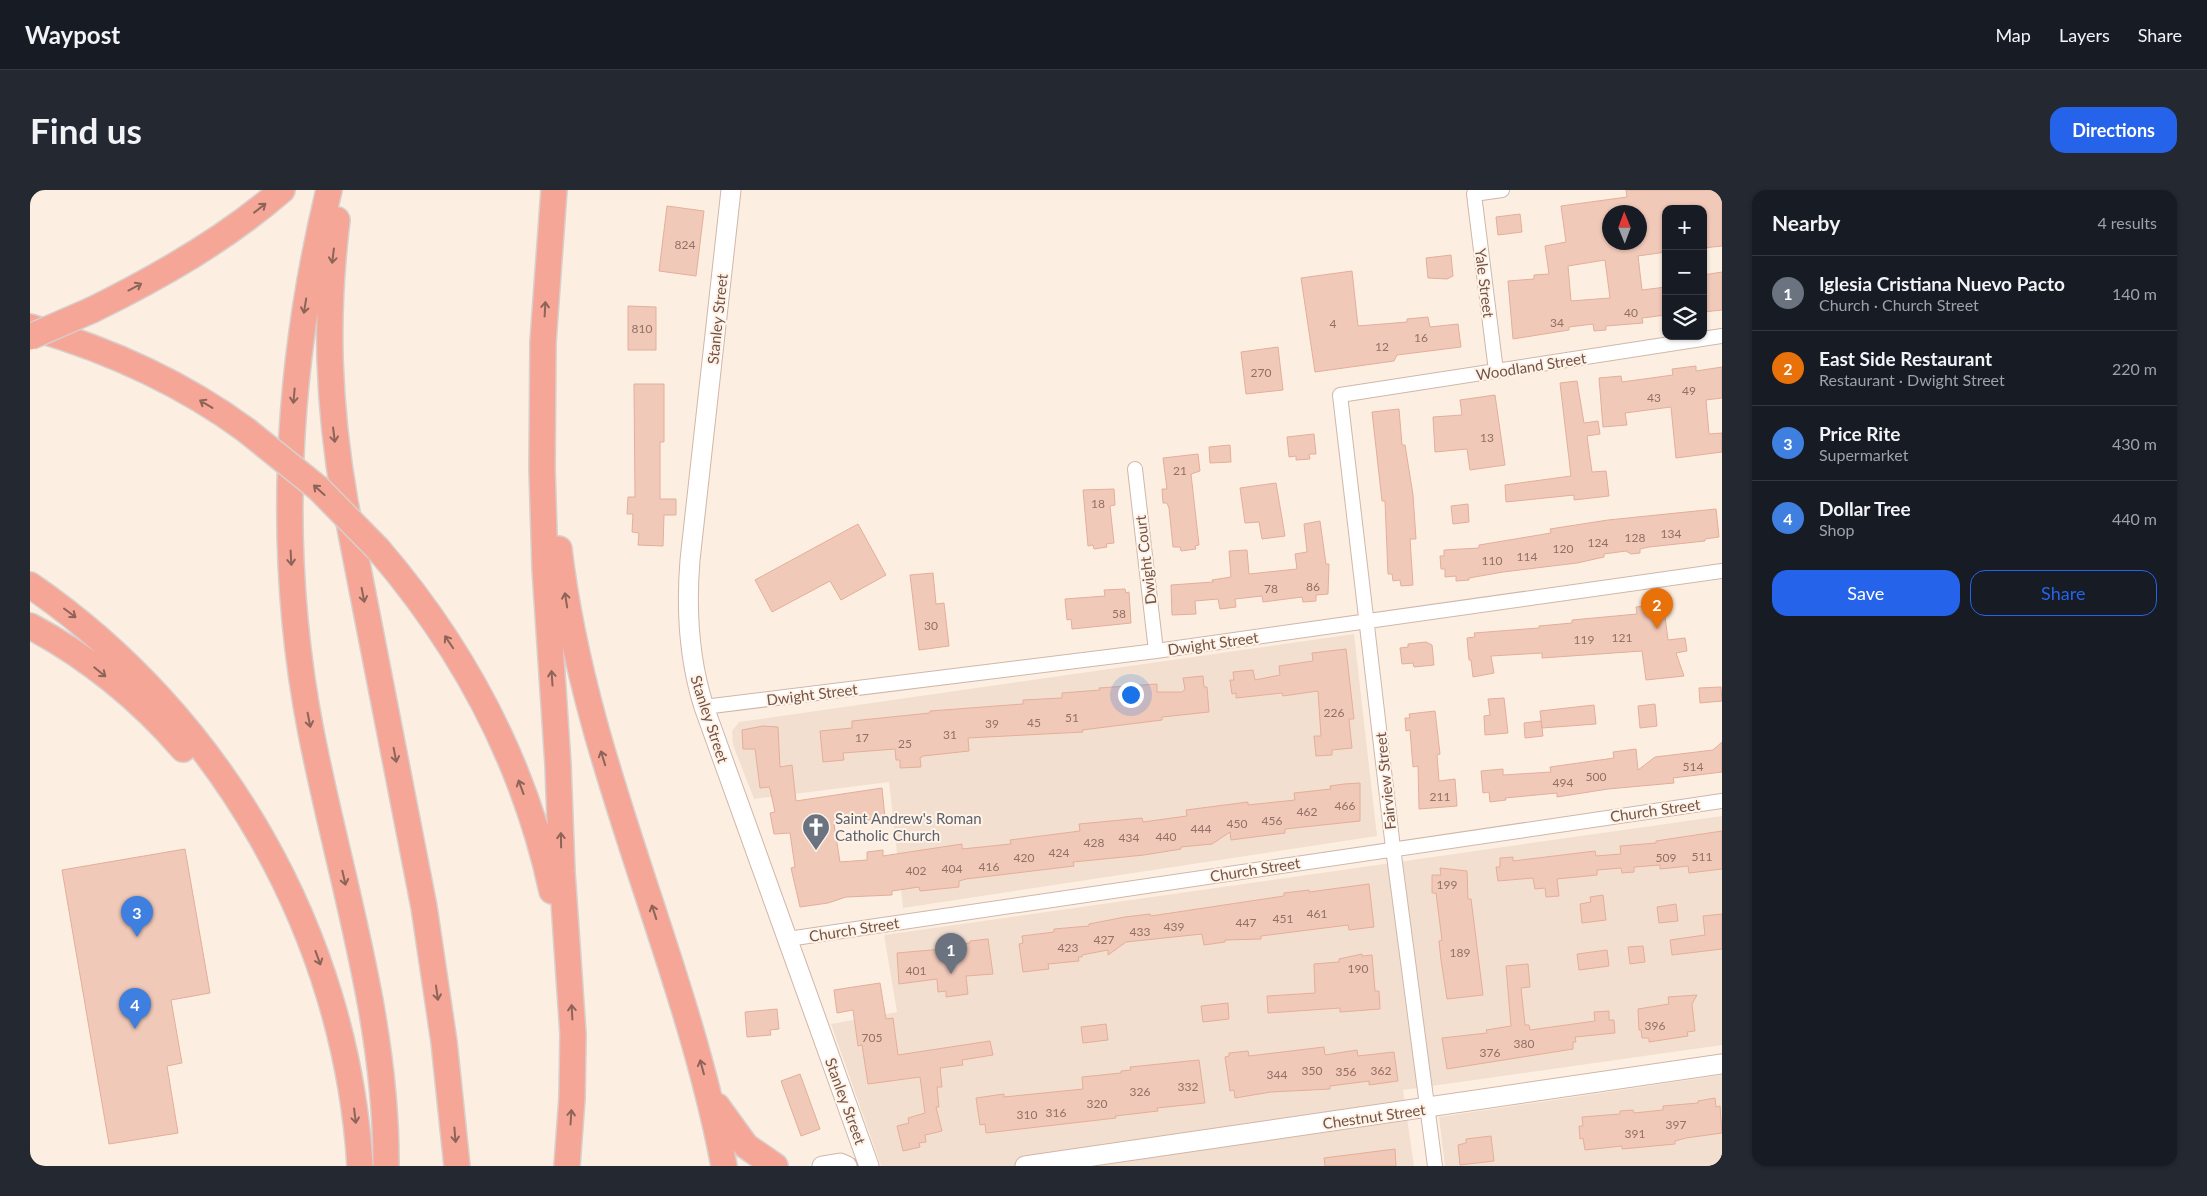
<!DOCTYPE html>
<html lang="en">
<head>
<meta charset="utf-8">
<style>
  body { margin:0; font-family:Lato,sans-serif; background:#242831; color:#f1f3f6 }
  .controls { position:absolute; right:15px; top:15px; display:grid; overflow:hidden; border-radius:10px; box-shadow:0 1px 4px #0004 }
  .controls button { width:45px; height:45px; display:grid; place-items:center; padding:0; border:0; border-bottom:1px solid #363941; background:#171b24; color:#f1f3f6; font:25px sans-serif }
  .compass { position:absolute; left:1572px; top:15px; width:45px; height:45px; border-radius:50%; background:#171b24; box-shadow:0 1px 4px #0004; rotate:359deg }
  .you { position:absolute; left:1100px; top:504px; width:18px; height:18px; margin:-12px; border:4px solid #fff; border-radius:50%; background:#1a73e8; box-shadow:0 0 0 8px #1a73e833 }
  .badge { display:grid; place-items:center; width:32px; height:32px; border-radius:50%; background:#2563eb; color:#fff; font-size:16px; font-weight:700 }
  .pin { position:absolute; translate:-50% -41px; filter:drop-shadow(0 1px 2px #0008) }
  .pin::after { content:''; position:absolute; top:26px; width:18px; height:15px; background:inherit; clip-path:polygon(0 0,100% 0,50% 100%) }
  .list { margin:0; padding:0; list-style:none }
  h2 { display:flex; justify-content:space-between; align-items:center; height:65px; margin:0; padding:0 20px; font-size:21px }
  h2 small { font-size:16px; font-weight:400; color:#9ea1a6 }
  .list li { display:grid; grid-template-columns:32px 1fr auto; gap:15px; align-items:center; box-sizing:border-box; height:75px; padding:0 20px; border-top:1px solid #363941 }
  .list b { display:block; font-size:19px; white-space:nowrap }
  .list p { margin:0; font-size:16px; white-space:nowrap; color:#9ea1a6 }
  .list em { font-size:16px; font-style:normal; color:#9ea1a6 }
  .actions { display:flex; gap:10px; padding:15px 20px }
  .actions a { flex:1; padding:11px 0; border:1px solid #2563eb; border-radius:15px; text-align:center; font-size:18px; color:#2563eb }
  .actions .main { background:#2563eb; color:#fff }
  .icon { flex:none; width:28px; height:28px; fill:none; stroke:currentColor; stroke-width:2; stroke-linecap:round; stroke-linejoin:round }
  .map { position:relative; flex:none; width:1692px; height:976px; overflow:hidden; border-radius:15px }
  header { display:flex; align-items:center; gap:30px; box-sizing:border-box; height:70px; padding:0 25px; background:#171b24; border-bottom:1px solid #363941 }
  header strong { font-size:24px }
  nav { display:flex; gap:28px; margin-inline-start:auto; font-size:18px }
  .intro { display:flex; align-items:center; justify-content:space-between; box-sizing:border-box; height:120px; padding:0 30px }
  h1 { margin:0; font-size:35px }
  .button { padding:12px 22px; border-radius:15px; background:#2563eb; color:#fff; font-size:18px; font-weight:700 }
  main { display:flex; gap:30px; padding:0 30px }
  aside { flex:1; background:#171b24; border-radius:15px; box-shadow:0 1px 4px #0004 }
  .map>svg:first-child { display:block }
</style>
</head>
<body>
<header>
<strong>Waypost</strong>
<nav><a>Map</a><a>Layers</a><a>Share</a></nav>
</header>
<div class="intro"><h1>Find us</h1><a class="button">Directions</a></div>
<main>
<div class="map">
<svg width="1692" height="976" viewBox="0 0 1692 976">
  <rect width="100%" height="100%" fill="#fcefe1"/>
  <path fill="#f3dfcf" d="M1324,444L1347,646L873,718L859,592L724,609L703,555L702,541L709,532Z
    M1692,626V855L1373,900L1384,976H851L801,834L867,822L854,745Z
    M1692,885V976H1415L1409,927Z"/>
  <path fill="#f1c9b9" stroke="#e4ae99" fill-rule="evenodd" d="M1596,0H1692V56L1673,58V19H1665V15L1636,16V62L1608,66L1612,100L1636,97V125L1612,128L1613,133L1576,136V140L1564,141L1563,134L1539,137V140L1483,149L1478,91L1504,89V85L1519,84L1515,56L1536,52L1531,16L1597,7ZM1580,22H1610V52H1580ZM1575,70L1580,108L1541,111L1538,76Z
    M637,16L674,21L666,86L629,81Z
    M1490,24L1492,42L1468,45L1466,27Z
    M1421,65L1423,86L1417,89L1398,88L1396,68Z
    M1322,81L1328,136L1377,132V129L1398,127L1400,137L1428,134L1431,157L1367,165L1364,171L1285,182L1271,88Z
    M1692,82V120L1673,122V85Z
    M598,116L626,117V160H598Z
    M1248,157L1253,200L1216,204L1211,162Z
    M1666,176V181L1692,177V208L1676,210L1679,244L1692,243V262L1646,268L1641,217L1595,223L1597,235L1573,237L1569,188L1591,186L1592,192L1643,185L1642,179Z
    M1547,191L1554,233L1568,231L1570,244L1557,246L1562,282L1576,281L1579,306L1544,310V305L1476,312L1475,295L1541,286L1530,193Z
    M604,194H634V252H630V309H646V325H634L633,356L608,355L609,343L602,342L603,324H597L598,307H605Z
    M1465,205L1475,275L1440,280L1437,259L1405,262L1403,227L1432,225L1430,210Z
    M1369,219L1372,255H1375L1383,305L1386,349H1380L1383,395L1371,396L1370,390L1363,391L1362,384H1358L1355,311H1352L1342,222Z
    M1284,244L1286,264H1279L1280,269L1266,270V266L1259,267L1257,247Z
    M1200,255L1201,272L1180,273L1179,257Z
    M1168,264L1170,281L1161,284L1169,355L1165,356L1166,359L1151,361L1150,357H1143L1139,318L1137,313H1133L1132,299H1137L1133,268Z
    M1246,293L1255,346L1232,349L1229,332L1215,333L1210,298Z
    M1084,299L1085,315L1080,316L1084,353L1076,354L1077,357L1064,359L1063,355L1058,356L1053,300Z
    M1438,314L1439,332L1423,334L1421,316Z
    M1686,319L1689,347L1675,349V351L1619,357L1610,359V363L1601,364L1596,361L1574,364V367L1547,373L1473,382L1439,388V390L1426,391V386L1415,387V379H1411L1410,366H1414V360L1449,358V355L1521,343L1520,339L1578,330Z
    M1290,331L1296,374H1299L1298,404L1286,405V411L1273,412L1272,407L1233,412L1232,406L1205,409L1206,417L1190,419L1188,409L1165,411L1166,424L1142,425L1141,395L1183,392L1182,390L1201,387L1199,361L1217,360L1219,384L1267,379L1265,364L1277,362L1274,334Z
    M828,334L856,385L811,410L800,391L742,422L725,390Z
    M903,383L906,414L914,413L919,456L889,460L880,385Z
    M1095,399L1096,403L1099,402L1101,433L1042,439L1041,429L1037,430L1035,409L1075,406L1074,400Z
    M1628,414V419H1634L1638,450L1655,448L1657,461L1646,463L1654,486L1616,490L1612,461L1512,468V463L1461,466L1464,483L1443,487L1441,470H1439L1437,448L1445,447L1444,443L1509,438V436L1542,433V430L1607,424L1606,417Z
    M1396,452L1402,455L1404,475L1384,477L1383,473L1372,474L1370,458L1378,457V454Z
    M1316,459L1324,529H1319L1322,558L1302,560V565L1286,566L1284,546H1291L1288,501L1253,506L1252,503L1206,508V503L1202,504L1200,490H1204L1203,482L1223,480L1225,490L1250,485L1249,476L1283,471L1282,463Z
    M1173,486L1174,497H1177L1179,522L1132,527V530L1052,540L1053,542L938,548L939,561L893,566L890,568L891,577L870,578V570H866L865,559L813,563L814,570L793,572L790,541L822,538V531L900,523V521L993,514V510L1032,508V503L1070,500L1069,498L1127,494V502H1152L1155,499L1153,488Z
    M1691,497L1692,511L1670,513L1669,498Z
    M1474,508L1478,543L1455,545L1454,526L1460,525L1458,509Z
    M1625,514L1627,536L1610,538L1608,516Z
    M1564,515L1566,534L1512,538L1510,521Z
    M1405,521L1410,564L1407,565L1409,591L1425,589L1427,616L1389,619L1388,576L1383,577L1380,540L1376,541L1375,528H1380L1379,524Z
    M1511,531L1513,546L1495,548L1494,533Z
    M733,536L748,537L750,577L762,575L766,611L852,598L855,628L804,634L810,672L837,670V662L853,660V666L932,654V659L981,654L980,650L1050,641L1049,634L1112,628L1113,632L1157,626L1156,620L1218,612V615L1265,610L1264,603L1301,599L1300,596L1314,594L1330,593V631L1255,639V643L1201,650L1200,642L1182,654L1151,657V659L1114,665L1043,672L1044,676L936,689L929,691V697L890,701L889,697L862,701V705L816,707L798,713L770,717L761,678L765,677L760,643L744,644L740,623L745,622L740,599L739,597L730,598L725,559H713L712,540Z
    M1692,552V582L1643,588L1644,593L1578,599L1527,607V603L1475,608L1476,610L1460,612L1459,602L1453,603L1451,581L1473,579V585L1521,582L1520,577L1584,568L1583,562L1606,559L1608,580L1625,567L1683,560Z
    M1692,641V679L1659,683L1658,676L1630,679V675L1604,677V682L1592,683L1591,678L1567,680V685L1527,689L1529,706L1516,707L1515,698L1505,699L1503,688L1468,691L1466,677H1470V668L1483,667V671L1565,661L1566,666L1591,664L1590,656L1626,653V651Z
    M155,659L180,803L141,810L152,873L137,876L148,943L79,954L32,680Z
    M1410,678L1437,681L1438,709H1441L1453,805L1417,809L1411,770L1409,751L1412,750L1406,703H1402V685H1411Z
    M1339,694L1344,737L1319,740L1318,735L1231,746V749L1195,750V752L1174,755L1172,744L1096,752L1078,765V760L1052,765V767H1048L1049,771L1018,774L1019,779L993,782L989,754L993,753L992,746L1024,742V739L1059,736V734L1095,727L1120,724L1121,726L1254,706V703L1279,700V702Z
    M1573,705L1576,730L1552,733L1550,714L1561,712L1560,707Z
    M1646,714L1648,731L1629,733L1627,717Z
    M1692,724V759L1642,765L1640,750L1675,745L1673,726Z
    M958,749L963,784L936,786L938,804L916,807V801L908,802L907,789L869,794L867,763L924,758V755L940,753V751Z
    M1613,756L1615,772L1600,774L1598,757Z
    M1577,760L1579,776L1549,780L1547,764Z
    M1332,764V766L1342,765L1345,801H1349L1350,819L1310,822V818L1238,823L1237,806L1285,803L1284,774L1309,772V769Z
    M1498,774L1500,797L1491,798L1495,835H1499L1500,840L1565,831L1564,822L1579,821V830H1584L1585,843L1545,847L1546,852H1543V859L1417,879L1412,848L1457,843L1456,840L1481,836L1476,776Z
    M850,793L856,829L863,828L868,865L960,851L963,865L932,870L933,875L910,878L912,897H907L909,917H906L912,941L895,945L896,952L889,953L890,957L873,961L867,936L879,933L878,928L895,923L890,887L838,894L832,855L828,856L823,820L807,823L804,800Z
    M1667,805L1662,814L1665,841L1657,842L1658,846L1619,852V848H1612L1611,840H1609L1608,819L1639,814L1638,807Z
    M1198,813L1199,829L1173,832L1171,816Z
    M747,819L749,839L740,840L741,845L717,847L715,822Z
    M1076,834L1078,850L1053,853L1051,837Z
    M1294,857L1295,865L1327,860L1328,866L1364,862L1368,891L1339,895V891L1300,896V899L1241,902L1205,908L1204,900L1200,901L1195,867L1199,866V863L1218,861L1219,866Z
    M1169,870L1175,913L1127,918L1128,921L1085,926L1086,928L956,943L955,934L950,935L946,908L974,904V907L1053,899L1052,887L1091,883V881L1101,880L1100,877Z
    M770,884L790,939L771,946L751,891Z
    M1685,908L1686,917L1690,916L1692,943L1656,948L1645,951V954L1592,959V956L1555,960L1553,948L1550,949L1549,936H1553L1552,927L1590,924V921L1603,920L1604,923L1633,920V916L1668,913V911Z
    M1461,946L1464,971L1430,975L1428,955L1436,953V949Z
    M1365,959L1366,976H1295L1294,968Z"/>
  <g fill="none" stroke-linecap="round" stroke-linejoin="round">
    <g stroke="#cfb7ab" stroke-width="16">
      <path id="street" d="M1466,181L1444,4L1472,0
        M1105,279L1126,461
        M674,517L1126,461L1692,381
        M758,749L1692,611
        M1405,976L1363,658L1310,205L1692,146"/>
    </g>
    <g stroke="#d2b6a8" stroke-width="21">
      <path id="secondary" d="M701,0L660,370C656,419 659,470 674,517L839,976
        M792,976L810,973L817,976
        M995,976L1692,874"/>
    </g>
    <g stroke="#d8cfcc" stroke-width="28">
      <path id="highway" d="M299,0C256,177 246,362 281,542C309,686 357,827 356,976
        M524,0L513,152L512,278L515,378L528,575L532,682L543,844L542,908L537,976
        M307,30C295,127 298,215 315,312L394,717L414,852L427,976
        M62,120C129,87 196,49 252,0
        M0,137C76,159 152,193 216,240
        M348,359C433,458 494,572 522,701
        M529,359C554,573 654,765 694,976
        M0,395C191,526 316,744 330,976
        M0,436C57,466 111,510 153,559
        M687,916L716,956L745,976"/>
    </g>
    <use href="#street" stroke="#fff" stroke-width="14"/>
    <use href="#secondary" stroke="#fff" stroke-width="19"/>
    <use href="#highway" stroke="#f6a697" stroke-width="25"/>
    <g stroke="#d8cfcc" stroke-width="28" stroke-linecap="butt">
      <path id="highway-bridge" d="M0,147L62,120
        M216,240L288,298L348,359"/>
    </g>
    <use href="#highway-bridge" stroke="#f6a697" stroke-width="25"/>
  </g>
  <defs><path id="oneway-shaft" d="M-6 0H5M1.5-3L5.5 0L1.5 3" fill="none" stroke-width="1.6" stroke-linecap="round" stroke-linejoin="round" transform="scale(1.25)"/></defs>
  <g stroke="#8d6458">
    <use href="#oneway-shaft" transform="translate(230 18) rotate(-38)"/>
    <use href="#oneway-shaft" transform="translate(303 66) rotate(97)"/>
    <use href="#oneway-shaft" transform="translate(105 97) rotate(-28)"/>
    <use href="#oneway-shaft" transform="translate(275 116) rotate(99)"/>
    <use href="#oneway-shaft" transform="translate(515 119) rotate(-87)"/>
    <use href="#oneway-shaft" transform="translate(264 206) rotate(95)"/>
    <use href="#oneway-shaft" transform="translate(176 214) rotate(-149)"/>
    <use href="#oneway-shaft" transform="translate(304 245) rotate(83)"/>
    <use href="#oneway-shaft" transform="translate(289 300) rotate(-138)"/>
    <use href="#oneway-shaft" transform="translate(261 368) rotate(87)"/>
    <use href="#oneway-shaft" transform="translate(333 405) rotate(79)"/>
    <use href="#oneway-shaft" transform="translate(536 410) rotate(-99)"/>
    <use href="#oneway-shaft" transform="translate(40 423) rotate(37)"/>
    <use href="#oneway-shaft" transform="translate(419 452) rotate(-124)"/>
    <use href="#oneway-shaft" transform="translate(70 482) rotate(39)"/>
    <use href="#oneway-shaft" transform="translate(522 488) rotate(-94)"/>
    <use href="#oneway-shaft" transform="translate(279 530) rotate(79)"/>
    <use href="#oneway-shaft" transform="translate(365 565) rotate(79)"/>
    <use href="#oneway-shaft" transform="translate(573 568) rotate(-107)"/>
    <use href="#oneway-shaft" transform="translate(491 597) rotate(-110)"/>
    <use href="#oneway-shaft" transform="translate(531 650) rotate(-91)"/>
    <use href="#oneway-shaft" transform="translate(314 688) rotate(77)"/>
    <use href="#oneway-shaft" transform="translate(624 722) rotate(-108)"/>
    <use href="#oneway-shaft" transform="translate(288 768) rotate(70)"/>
    <use href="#oneway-shaft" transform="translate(407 803) rotate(82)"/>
    <use href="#oneway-shaft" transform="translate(542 822) rotate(-93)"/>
    <use href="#oneway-shaft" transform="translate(672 877) rotate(-105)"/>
    <use href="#oneway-shaft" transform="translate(325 926) rotate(83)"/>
    <use href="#oneway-shaft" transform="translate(541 927) rotate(-86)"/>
    <use href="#oneway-shaft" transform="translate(425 945) rotate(85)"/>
  </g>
  <defs>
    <g id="church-pin" transform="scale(1.4375)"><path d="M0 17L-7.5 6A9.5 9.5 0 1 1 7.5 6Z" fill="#6b7280" stroke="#fff3e7"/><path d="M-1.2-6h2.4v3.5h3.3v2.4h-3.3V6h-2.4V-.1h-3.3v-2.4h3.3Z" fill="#fff"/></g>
  </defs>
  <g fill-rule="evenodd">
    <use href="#church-pin" x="786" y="637"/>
  </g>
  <g text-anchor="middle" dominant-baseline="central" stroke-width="4" stroke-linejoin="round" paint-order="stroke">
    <g font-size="12" fill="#927064">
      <text x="655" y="54">824</text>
      <text x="1601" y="122">40</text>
      <text x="1527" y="132">34</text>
      <text x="1303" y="133">4</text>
      <text x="612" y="138">810</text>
      <text x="1391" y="147">16</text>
      <text x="1352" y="156">12</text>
      <text x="1231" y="182">270</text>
      <text x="1659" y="200">49</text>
      <text x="1624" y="207">43</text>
      <text x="1457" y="247">13</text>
      <text x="1150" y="280">21</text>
      <text x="1068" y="313">18</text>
      <text x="1641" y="343">134</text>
      <text x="1605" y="347">128</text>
      <text x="1568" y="352">124</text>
      <text x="1533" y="358">120</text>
      <text x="1497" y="366">114</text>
      <text x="1462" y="370">110</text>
      <text x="1283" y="396">86</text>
      <text x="1241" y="398">78</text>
      <text x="1089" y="423">58</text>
      <text x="901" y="435">30</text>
      <text x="1592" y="447">121</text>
      <text x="1554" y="449">119</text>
      <text x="1304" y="522">226</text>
      <text x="1042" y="527">51</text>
      <text x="1004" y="532">45</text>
      <text x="962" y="533">39</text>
      <text x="920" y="544">31</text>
      <text x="832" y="547">17</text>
      <text x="875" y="553">25</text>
      <text x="1663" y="576">514</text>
      <text x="1566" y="586">500</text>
      <text x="1533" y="592">494</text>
      <text x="1410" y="606">211</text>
      <text x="1315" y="615">466</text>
      <text x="1277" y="621">462</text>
      <text x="1242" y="630">456</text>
      <text x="1207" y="633">450</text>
      <text x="1171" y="638">444</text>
      <text x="1136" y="646">440</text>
      <text x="1099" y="647">434</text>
      <text x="1064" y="652">428</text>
      <text x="1029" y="662">424</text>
      <text x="1672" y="666">511</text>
      <text x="994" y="667">420</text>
      <text x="1636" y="667">509</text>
      <text x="959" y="676">416</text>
      <text x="922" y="678">404</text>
      <text x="886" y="680">402</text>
      <text x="1417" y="694">199</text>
      <text x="1287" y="723">461</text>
      <text x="1253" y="728">451</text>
      <text x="1216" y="732">447</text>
      <text x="1144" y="736">439</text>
      <text x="1110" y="741">433</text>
      <text x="1074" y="749">427</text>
      <text x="1038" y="757">423</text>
      <text x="1430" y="762">189</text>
      <text x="1328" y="778">190</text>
      <text x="886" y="780">401</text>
      <text x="1625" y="835">396</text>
      <text x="842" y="847">705</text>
      <text x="1494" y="853">380</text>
      <text x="1460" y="862">376</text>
      <text x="1282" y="880">350</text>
      <text x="1351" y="880">362</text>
      <text x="1316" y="881">356</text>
      <text x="1247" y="884">344</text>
      <text x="1158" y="896">332</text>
      <text x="1110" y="901">326</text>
      <text x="1067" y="913">320</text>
      <text x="1026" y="922">316</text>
      <text x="997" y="924">310</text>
      <text x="1646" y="934">397</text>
      <text x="1605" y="943">391</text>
    </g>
    <g font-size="15" fill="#735348" stroke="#fff3e7">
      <text transform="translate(1455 93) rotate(83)">Yale Street</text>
      <text transform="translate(687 129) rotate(-84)">Stanley Street</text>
      <text transform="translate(1501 176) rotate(-9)">Woodland Street</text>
      <text transform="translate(1115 370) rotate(-97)">Dwight Court</text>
      <text transform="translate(1183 453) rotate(-8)">Dwight Street</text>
      <text transform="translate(782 504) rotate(-7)">Dwight Street</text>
      <text transform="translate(680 529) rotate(72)">Stanley Street</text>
      <text transform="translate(1355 591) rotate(-96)">Fairview Street</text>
      <text transform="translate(1625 620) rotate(-8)">Church Street</text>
      <text transform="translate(1225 679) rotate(-9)">Church Street</text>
      <text transform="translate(824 739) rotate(-9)">Church Street</text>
      <text transform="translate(816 911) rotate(70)">Stanley Street</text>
      <text transform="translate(1344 926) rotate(-8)">Chestnut Street</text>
    </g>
    <g font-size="15" fill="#5b616d" stroke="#fff3e7" text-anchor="start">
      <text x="805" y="628">Saint Andrew's Roman<tspan x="805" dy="17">Catholic Church</tspan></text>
    </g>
  </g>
</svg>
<div class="controls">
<button>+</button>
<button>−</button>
<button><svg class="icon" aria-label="layers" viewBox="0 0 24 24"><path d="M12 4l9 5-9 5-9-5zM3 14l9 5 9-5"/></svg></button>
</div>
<svg class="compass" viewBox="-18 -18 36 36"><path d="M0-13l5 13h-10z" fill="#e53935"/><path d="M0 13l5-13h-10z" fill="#9ea1a6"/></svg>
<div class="you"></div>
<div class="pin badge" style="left:921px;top:784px;background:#6b7280">1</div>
<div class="pin badge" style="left:1627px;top:439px;background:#e8710a">2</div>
<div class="pin badge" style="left:107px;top:747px;background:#3f7fe0">3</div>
<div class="pin badge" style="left:105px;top:839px;background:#3f7fe0">4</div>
</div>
<aside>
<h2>Nearby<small>4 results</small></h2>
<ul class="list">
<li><span class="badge" style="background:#6b7280">1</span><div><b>Iglesia Cristiana Nuevo Pacto</b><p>Church · Church Street</p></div><em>140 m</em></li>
<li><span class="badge" style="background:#e8710a">2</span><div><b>East Side Restaurant</b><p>Restaurant · Dwight Street</p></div><em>220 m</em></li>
<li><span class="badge" style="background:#3f7fe0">3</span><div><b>Price Rite</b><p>Supermarket</p></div><em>430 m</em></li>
<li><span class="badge" style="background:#3f7fe0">4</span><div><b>Dollar Tree</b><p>Shop</p></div><em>440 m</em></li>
</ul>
<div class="actions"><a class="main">Save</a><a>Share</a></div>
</aside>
</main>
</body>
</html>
